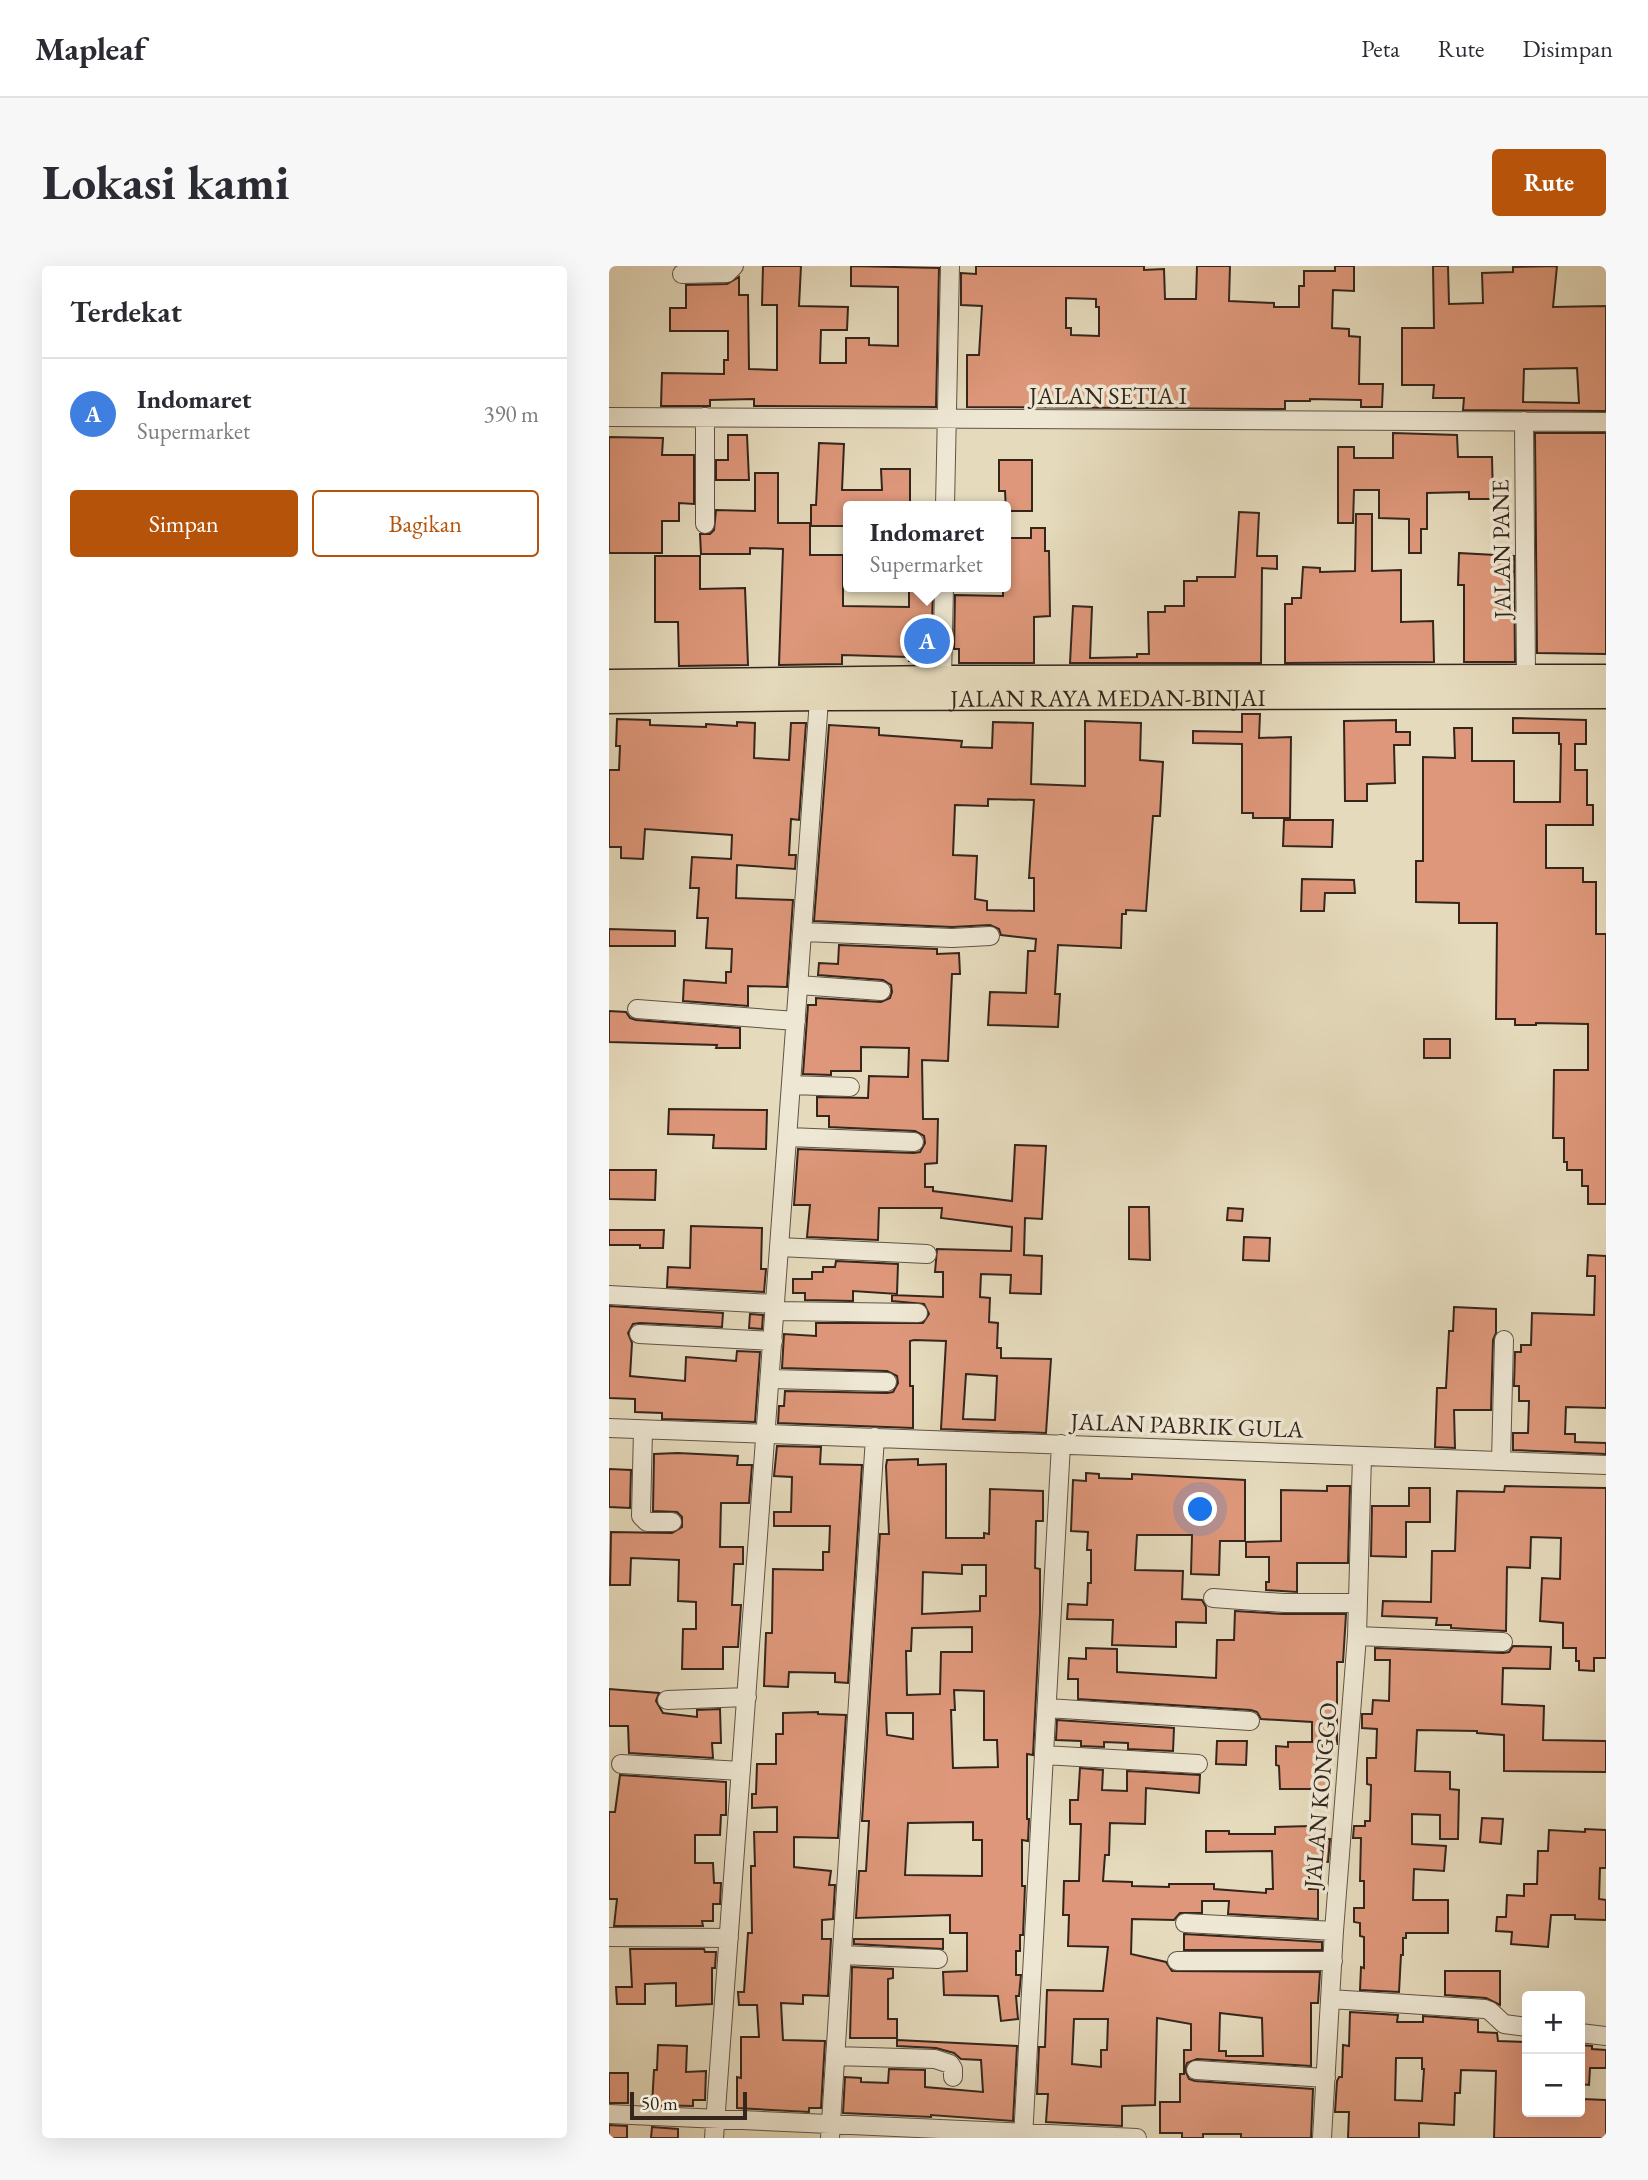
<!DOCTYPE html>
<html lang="id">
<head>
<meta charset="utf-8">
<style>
  body { margin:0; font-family:"EB Garamond",serif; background:#f7f7f7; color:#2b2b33 }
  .controls { position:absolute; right:21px; bottom:21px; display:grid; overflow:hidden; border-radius:7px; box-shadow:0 7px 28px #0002 }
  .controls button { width:63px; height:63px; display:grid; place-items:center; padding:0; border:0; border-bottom:2px solid #e1e1e2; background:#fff; color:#2b2b33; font:35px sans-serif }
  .scale { position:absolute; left:21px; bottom:18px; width:117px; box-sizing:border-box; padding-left:7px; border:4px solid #35261c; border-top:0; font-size:19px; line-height:24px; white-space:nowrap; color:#35261c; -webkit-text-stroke:5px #eee7d3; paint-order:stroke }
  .you { position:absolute; left:592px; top:1244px; width:24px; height:24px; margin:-18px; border:5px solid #fff; border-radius:50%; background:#1a73e8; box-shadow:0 0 0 10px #1a73e833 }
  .badge { display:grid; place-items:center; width:46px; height:46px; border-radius:50%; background:#b45309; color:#fff; font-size:23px; font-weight:700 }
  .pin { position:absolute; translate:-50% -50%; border:4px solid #fff; box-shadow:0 2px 7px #0006 }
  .popup { position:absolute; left:234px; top:235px; width:168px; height:91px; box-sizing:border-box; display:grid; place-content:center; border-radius:7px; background:#fff; filter:drop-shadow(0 2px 5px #0005); font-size:23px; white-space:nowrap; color:#7c7c81 }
  .popup b { font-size:26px; color:#2b2b33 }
  .popup::after { content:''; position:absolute; left:50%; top:100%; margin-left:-14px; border:14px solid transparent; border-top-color:#fff }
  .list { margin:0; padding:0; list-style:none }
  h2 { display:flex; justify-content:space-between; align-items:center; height:91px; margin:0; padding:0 28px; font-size:30px }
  h2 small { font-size:23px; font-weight:400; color:#7c7c81 }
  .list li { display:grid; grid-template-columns:46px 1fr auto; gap:21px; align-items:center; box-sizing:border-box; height:112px; padding:0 28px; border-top:2px solid #e1e1e2 }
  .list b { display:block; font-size:26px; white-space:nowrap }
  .list p { margin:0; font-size:23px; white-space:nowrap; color:#7c7c81 }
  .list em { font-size:23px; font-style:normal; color:#7c7c81 }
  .actions { display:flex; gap:14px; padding:21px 28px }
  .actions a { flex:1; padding:16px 0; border:2px solid #b45309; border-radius:7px; text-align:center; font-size:24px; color:#b45309 }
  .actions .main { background:#b45309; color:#fff }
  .map { position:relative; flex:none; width:997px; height:1872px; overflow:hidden; border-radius:7px }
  header { display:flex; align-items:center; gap:42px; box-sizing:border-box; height:98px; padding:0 35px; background:#fff; border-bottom:2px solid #e1e1e2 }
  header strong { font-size:33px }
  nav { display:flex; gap:38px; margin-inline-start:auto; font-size:24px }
  .intro { display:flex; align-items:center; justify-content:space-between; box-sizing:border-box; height:168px; padding:0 42px }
  h1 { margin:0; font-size:49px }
  .button { padding:18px 32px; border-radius:7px; background:#b45309; color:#fff; font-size:24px; font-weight:700 }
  main { display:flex; gap:42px; padding:0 42px }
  aside { flex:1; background:#fff; border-radius:7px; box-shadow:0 7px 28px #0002 }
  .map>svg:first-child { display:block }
</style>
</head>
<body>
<header>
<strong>Mapleaf</strong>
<nav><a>Peta</a><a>Rute</a><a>Disimpan</a></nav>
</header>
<div class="intro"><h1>Lokasi kami</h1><a class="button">Rute</a></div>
<main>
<aside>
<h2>Terdekat<small></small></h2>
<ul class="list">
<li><span class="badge" style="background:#3f7fe0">A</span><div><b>Indomaret</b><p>Supermarket</p></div><em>390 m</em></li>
</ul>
<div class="actions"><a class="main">Simpan</a><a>Bagikan</a></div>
</aside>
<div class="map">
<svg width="997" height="1872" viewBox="0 0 997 1872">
  <rect width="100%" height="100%" fill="#e5dabc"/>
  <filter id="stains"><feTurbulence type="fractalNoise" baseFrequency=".00286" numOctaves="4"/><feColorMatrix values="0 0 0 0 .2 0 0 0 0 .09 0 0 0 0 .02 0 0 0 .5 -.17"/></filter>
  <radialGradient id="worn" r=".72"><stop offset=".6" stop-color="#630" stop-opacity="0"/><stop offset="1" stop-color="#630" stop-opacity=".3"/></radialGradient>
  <path fill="#de977a" stroke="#35261c" stroke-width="2" fill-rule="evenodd" d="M154,0H192L190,40L239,41L238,64H212L211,97H237V72H260V79L289,80V21L242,20V0L330,2L327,141L145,140V133L101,134V140H52L53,107L115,108V94H119V65H61V42H77V19L118,18L130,11V29H139L140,103L168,104V39H153Z
    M367,0H535V4L555,3L556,33H587L588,0H621L620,35L665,37V41H690V20H695V5H726V0H745V25L724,24L723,62L740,63V70L751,71L750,118H774L773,141H752V134L701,133V135H676V143L358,141V89H370L373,40L352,39V7L367,8ZM457,32L487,33V41H490V70L462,69V62H457Z
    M824,0H839L840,38L874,37L873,7L904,6V1L948,0L944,41L997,40V145L854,144L855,132H824L825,119H793V62H825ZM968,102L970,137L914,136L915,103Z
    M784,167L848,169L849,191H883L884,233H860V226L818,227V263H812V287H800V253L770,252V224H745L744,257H729V181H745V192H784Z
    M926,167H997V388L928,387Z
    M119,169H138L140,214H107V194H119Z
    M0,171L54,172L53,189H85V238L70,237V255H53V287H0Z
    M210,177L235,178L233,224H273L272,203H301V240H239V260H202V239H207Z
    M390,194H423V245H397L396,225H390Z
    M146,207H169V257H201V289H234V340L300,341V321H324L322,395H300V391L233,389V398L170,399L174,283L141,282V288H92L91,268H101L105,264L107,244L146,245Z
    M630,246L650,247L648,290H668V303L653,302L652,397H461L464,340L483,341L481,392L528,391V388H540L539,346H556V340H575V315H588V311H626Z
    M747,248H763V305L792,304V356L824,355L825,396L676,397V338H683V332H692L694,301L711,302V306L746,305Z
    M422,262H436V285H440L441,350L425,351V397H350V383H345L346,329L394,330V322H397V272H422Z
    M850,287L905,290L906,396H855V319H849Z
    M46,290H91V323L136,322L139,399L70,400L69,356H46Z
    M633,448H651L650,472L682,471L681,552H644V547H633V478L584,477V465L633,466Z
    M904,452L977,454V478H966V504H978V539H984V559H937V602H974V616H987V668H997V938H979V920H973V904H958V896H955V872H944L945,804H979V758L927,757V759H906V753H887L888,657H850V637L807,636V595H814V491L846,492L845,462H863V495H905V536H951L952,478H950V467H904Z
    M8,453L41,454V459L97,461V458L128,460V456L146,457L145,492L180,494L182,457H197L190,554L182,553L180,589H187L186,603L128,599L127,632L184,634L178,721L139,720V740L74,735L75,714L117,717V706H122L123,683L97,682L99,652H88L90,622H81L83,591L122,593L123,569L36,563L34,593L12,592V581H0V504H10L11,480H7Z
    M787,454V466H801V479H785L786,517L758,518V535H736L735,455Z
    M476,455L532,457L531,494L554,496L551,550H544L537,645L517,644V648H513L512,682L449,679L446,728H451L449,761L379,759L381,726L417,727L419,685H426L427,673L392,669L390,663L381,659L343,661L205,655L220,459L270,462V469L353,475L352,481L383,482L384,456L424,457L422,518L476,520ZM379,533L425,534L420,612H425V645L378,644V635L366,633L368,590L344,589L346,539L379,540Z
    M675,554H724L723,581L674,580Z
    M693,613L745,614L746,627H716L715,645H692Z
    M0,663L66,665V680H0Z
    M230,679L328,683V688L350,687L351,708H343L339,795L313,794L314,853H329L328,897L316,898V921H324V925L403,935L406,879L437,880L433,953L416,952L415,989L433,990L432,1028L401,1027L402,1009L372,1008L371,1031L381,1032L380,1056L389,1057L388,1082H392V1092L442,1093L437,1167L332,1163L337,1075L305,1074L301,1075V1120H304V1162L169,1157L170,1140H175L176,1125L278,1127L284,1126L289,1117L288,1110L278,1105L173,1102L175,1068L207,1070V1057H314L320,1048L315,1038L283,1035V1029L334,1031V1006H326L328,983L402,985L403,961L332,952L333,942H270L269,974L198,971L201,939H185L189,883L305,887L311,886L316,877L315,870L306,865L220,861V850H208V831L259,832L260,810L299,811L300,782L252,781V805H222V809L194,808L199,739H207V732L272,736L281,732L283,726L282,719L274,714L209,709L210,697L229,698ZM357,1108L388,1110L386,1154L354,1153Z
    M0,745L17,746L21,752L27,754L131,762V782H107L108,779L0,776Z
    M815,773H841V792H815Z
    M60,843L158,844L157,883L104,882L105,869L59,868Z
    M0,904H47L46,934L0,933Z
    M520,941H540L541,994L520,993Z
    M619,942L634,943L633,955L618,954Z
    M82,960L153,962L152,1003H157L155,1026L58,1021L59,1001L81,1002Z
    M0,964H55L54,982H31V979H0Z
    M635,971L661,972L660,995L634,994Z
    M979,989L997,990V1142L957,1141L956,1168H966V1176L997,1177V1188L904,1184V1167H919L920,1135H910V1120H905L906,1086H912V1079H922L923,1047L985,1049L986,1010H978Z
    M227,995L289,998L288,1028L244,1025V1035L196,1034V1027H184V1013H203V1006H214V1001H226Z
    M0,1040L114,1047L113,1061L31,1057L24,1058L19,1067L23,1077L21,1110L76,1115L77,1091L127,1095L128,1085L151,1086L146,1156L53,1153V1147L26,1146V1133L0,1132Z
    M845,1041L887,1043V1067L884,1074L882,1144H845L846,1182L826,1181L828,1122H837L840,1065H844Z
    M141,1048L154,1049L153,1063L140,1062Z
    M168,1180L212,1181L211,1198L253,1199L239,1417L226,1416V1407L180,1406L179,1421L155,1420L157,1367H163L164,1303L214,1304V1286H220L221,1260H165V1246H182L183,1211L165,1210Z
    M69,1187L129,1190L128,1199H143L140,1237H112L111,1281H134V1298H125L123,1339H132L129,1381H114V1403H73L74,1363H87V1336L69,1335L70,1294L22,1292L21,1319H1L2,1266L63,1267L73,1261V1251L68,1246L44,1245L45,1188Z
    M309,1193V1199L337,1198V1272H375V1267L380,1268L381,1223L434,1225V1255H427L426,1302L431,1303V1347L424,1489L418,1488V1553H420L419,1575L413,1574V1620H416L414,1669H411V1685H407V1709H412L410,1730H407L409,1753L392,1755L389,1730L335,1729L334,1706L358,1705V1667H341V1649L247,1652L250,1605H257L260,1555H253L271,1268H280L277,1200L278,1194ZM353,1299H377V1330H371V1345L313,1348L314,1306L353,1308ZM363,1361V1386H332L331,1428L298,1429L297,1385H302L303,1362ZM345,1424L375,1425V1474H388L389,1501L344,1502L342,1444H346ZM277,1447H304V1473L278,1469ZM364,1556V1574H373V1610L296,1609L299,1557Z
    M0,1203L22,1204L21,1242L0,1241Z
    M477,1207L490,1208V1212L523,1213V1208L636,1214V1275H611L610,1309L582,1308L583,1269H528L526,1304L574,1305L573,1333L593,1334L597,1341V1357L567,1356V1381L503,1379L504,1354L458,1353L459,1338L478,1339L479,1317H482V1284H478L479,1266L462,1265L464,1214L477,1215Z
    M718,1220H741L739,1297H688V1326L657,1324V1316H660V1291H637V1276L672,1275V1224L718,1225Z
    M896,1220L997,1222V1392H985V1405L970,1404V1395H967V1382H954V1357L931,1355L933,1312L951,1313L952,1272L922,1271L921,1302L898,1301L897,1365L842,1362V1359H827L828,1352L773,1350L774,1335L822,1336L823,1285H846L848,1225L895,1226Z
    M800,1222H821V1256H797V1291L762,1290L763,1240H800Z
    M626,1345L674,1348H737L734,1396H728V1478H713L712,1504H719V1523H671L670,1500L667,1499V1480L679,1481V1476H703V1456L652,1453L648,1446L642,1444L469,1433V1413H459L460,1392L477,1393V1382L508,1383V1406L607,1412L608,1374H625Z
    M904,1380L942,1381L941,1403L894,1402L893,1438L935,1440L934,1474L997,1475V1506L895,1505V1469L868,1467V1465L808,1464L806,1505L841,1506V1523L850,1524L849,1573H831V1549L803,1548V1578L837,1580L835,1605L805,1603L804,1634H839V1667H797V1672H794V1689H792L790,1726L751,1724L752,1701L755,1702V1671L751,1670V1657L745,1656V1642H755V1615H751L752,1572H744L745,1560H756V1555H761L762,1519L758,1518V1492H767L768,1463L753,1462V1448H763L764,1434L780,1435L781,1394H766V1382L894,1387L900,1386Z
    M0,1423L50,1427L47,1435L54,1447L88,1451V1444L111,1443L112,1477H103L104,1492L20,1487L19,1460H0Z
    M209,1446V1448L237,1449L229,1572L185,1571V1601L222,1605L220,1619H226L224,1653L213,1654V1673H222L219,1730L194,1729V1738L172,1737L174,1774L216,1775L212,1842H200V1846L128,1842V1811L132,1812V1771H150L148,1739H130L129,1726H135L139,1667H143L142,1614V1600H146L145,1566H168V1541L143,1542V1528H147L148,1498H167V1468H174V1447Z
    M448,1454L565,1462L564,1485L519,1483V1477L495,1476V1481L472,1480V1475L447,1474Z
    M608,1475H638L637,1499L607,1498Z
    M471,1502L494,1504L493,1524L518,1525V1505L591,1509L590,1527L537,1522L536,1558L501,1557L500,1589H496L494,1615L523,1616V1620L560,1621V1618H605V1623L657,1627V1623H664L663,1585L597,1586V1565H620V1568H666V1561L701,1560V1572L721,1573L719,1596L700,1595V1623H709V1653L619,1648L620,1635H593V1647H571L565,1654L523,1653L522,1688L557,1696L563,1705L711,1706L709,1737H702V1800L588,1793L578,1797L576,1804L580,1813L586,1815L704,1823L702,1872H632V1868H594V1872H573V1867H551V1836H571V1808H575V1784H582V1758L548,1752L546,1839L513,1840V1860L437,1856L439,1828H428L430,1781H436L438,1724L494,1725L499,1681L459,1680L460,1649H454L455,1615H470L472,1558H461V1534H469ZM611,1747L653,1752L654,1790H617V1785H610ZM465,1753H499L498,1784H492V1801L463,1798Z
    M11,1509L117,1516V1549H112L111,1569H86V1597H104L105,1617H112L111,1638H104V1655H93L94,1660H5L8,1633H0V1546H6Z
    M873,1552L894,1553L892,1578L871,1576Z
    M976,1563L997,1564V1602H991L990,1633L997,1634V1654L966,1653V1649H942L939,1681L902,1678L903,1666L887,1665L888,1651H897L898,1629L915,1630V1618H928L929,1585H939L940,1564L976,1566Z
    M575,1668L713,1676V1684H575Z
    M245,1673H334V1683L245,1678Z
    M21,1683H95L96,1686H107L106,1702H103V1738L67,1740V1717L36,1718V1738H8L7,1721H23Z
    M243,1701L284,1703V1712L279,1713V1753H288V1772H241Z
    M836,1705H891V1739L877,1732L836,1729Z
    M741,1746L789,1749L788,1756H814V1750L869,1754V1766L888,1767L889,1775L918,1776V1799H915L914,1826H918V1846H973L974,1833L997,1834V1872H885L887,1805L852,1804L851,1827H846L845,1859L810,1857V1872H739L740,1846H726L728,1815L730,1811H733L734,1779L740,1780ZM787,1792H813V1803H815L813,1835L786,1834Z
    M288,1774L408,1780L404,1855L322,1849V1851L234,1847L236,1811L252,1812V1816L279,1817L280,1803L316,1804V1821L374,1826L372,1794L352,1793L345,1787L327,1782L288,1780Z
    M49,1779L78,1780L77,1806L97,1805L96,1834H84V1840L43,1839L45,1804H48Z
    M971,1779L983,1780V1783L997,1784V1802H981L980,1819L971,1818Z
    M0,1807H19V1837H0Z
    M0,1859L18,1860V1872H0Z
    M43,1861L69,1863V1872H42Z"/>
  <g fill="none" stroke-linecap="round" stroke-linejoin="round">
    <g stroke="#615344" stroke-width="20">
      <path id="minor" d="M73,8L118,7L125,0
        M0,151L997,156
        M96,151V258
        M915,155L917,411
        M336,240L341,0
        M333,412L335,321
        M194,666L343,672L381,670
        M190,719L272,725
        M28,743L187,755
        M182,819L241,821
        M179,871L305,876
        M170,981L318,988
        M0,1029L166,1038
        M166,1045L309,1047
        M30,1068L164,1075
        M161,1113L278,1116
        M0,1162L997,1199
        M34,1164L32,1250L38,1256H63
        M892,1195L895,1074
        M604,1332L675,1337H748
        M748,1370L894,1376
        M58,1434L138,1431
        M438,1442L641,1455
        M435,1489L589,1498
        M12,1498L132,1505
        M576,1657L725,1665
        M0,1671L120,1672
        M233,1689L329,1693
        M568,1695H724
        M721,1733L876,1743L881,1745L895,1758L918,1761
        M971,1767L997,1770
        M226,1790L326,1793L341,1798L344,1803V1811
        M587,1804L717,1812
        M0,1848L528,1872
        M105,1872L211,420
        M221,1872L266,1171
        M414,1872L452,1178
        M713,1872L725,1665L748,1370L753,1190"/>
    </g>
    <g stroke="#35261c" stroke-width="27">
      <g id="highway">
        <path d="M0,416L333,412L997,411"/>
        <path id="s1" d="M0,435L211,432L997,430"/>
      </g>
    </g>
    <use href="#minor" stroke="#eee7d3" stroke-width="18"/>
    <use href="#highway" stroke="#e5dabc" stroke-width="24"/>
  </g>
  <g text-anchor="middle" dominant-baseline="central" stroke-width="7" stroke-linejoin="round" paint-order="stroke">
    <g font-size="24" fill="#35261c" stroke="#eee7d3">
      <text x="499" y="129">JALAN SETIA I</text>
      <text transform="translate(892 283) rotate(-91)">JALAN PANE</text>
      <text stroke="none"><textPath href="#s1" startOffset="499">JALAN RAYA MEDAN-BINJAI</textPath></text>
      <text transform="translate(578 1159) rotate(2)">JALAN PABRIK GULA</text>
      <text transform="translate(711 1529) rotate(-85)">JALAN KONGGO</text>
    </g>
  </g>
  <rect width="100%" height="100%" filter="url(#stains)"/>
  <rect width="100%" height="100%" fill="url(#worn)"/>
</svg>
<div class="controls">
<button>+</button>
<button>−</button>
</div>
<div class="scale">50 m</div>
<div class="you"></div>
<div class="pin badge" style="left:318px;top:375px;background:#3f7fe0">A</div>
<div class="popup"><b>Indomaret</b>Supermarket</div>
</div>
</main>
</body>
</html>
